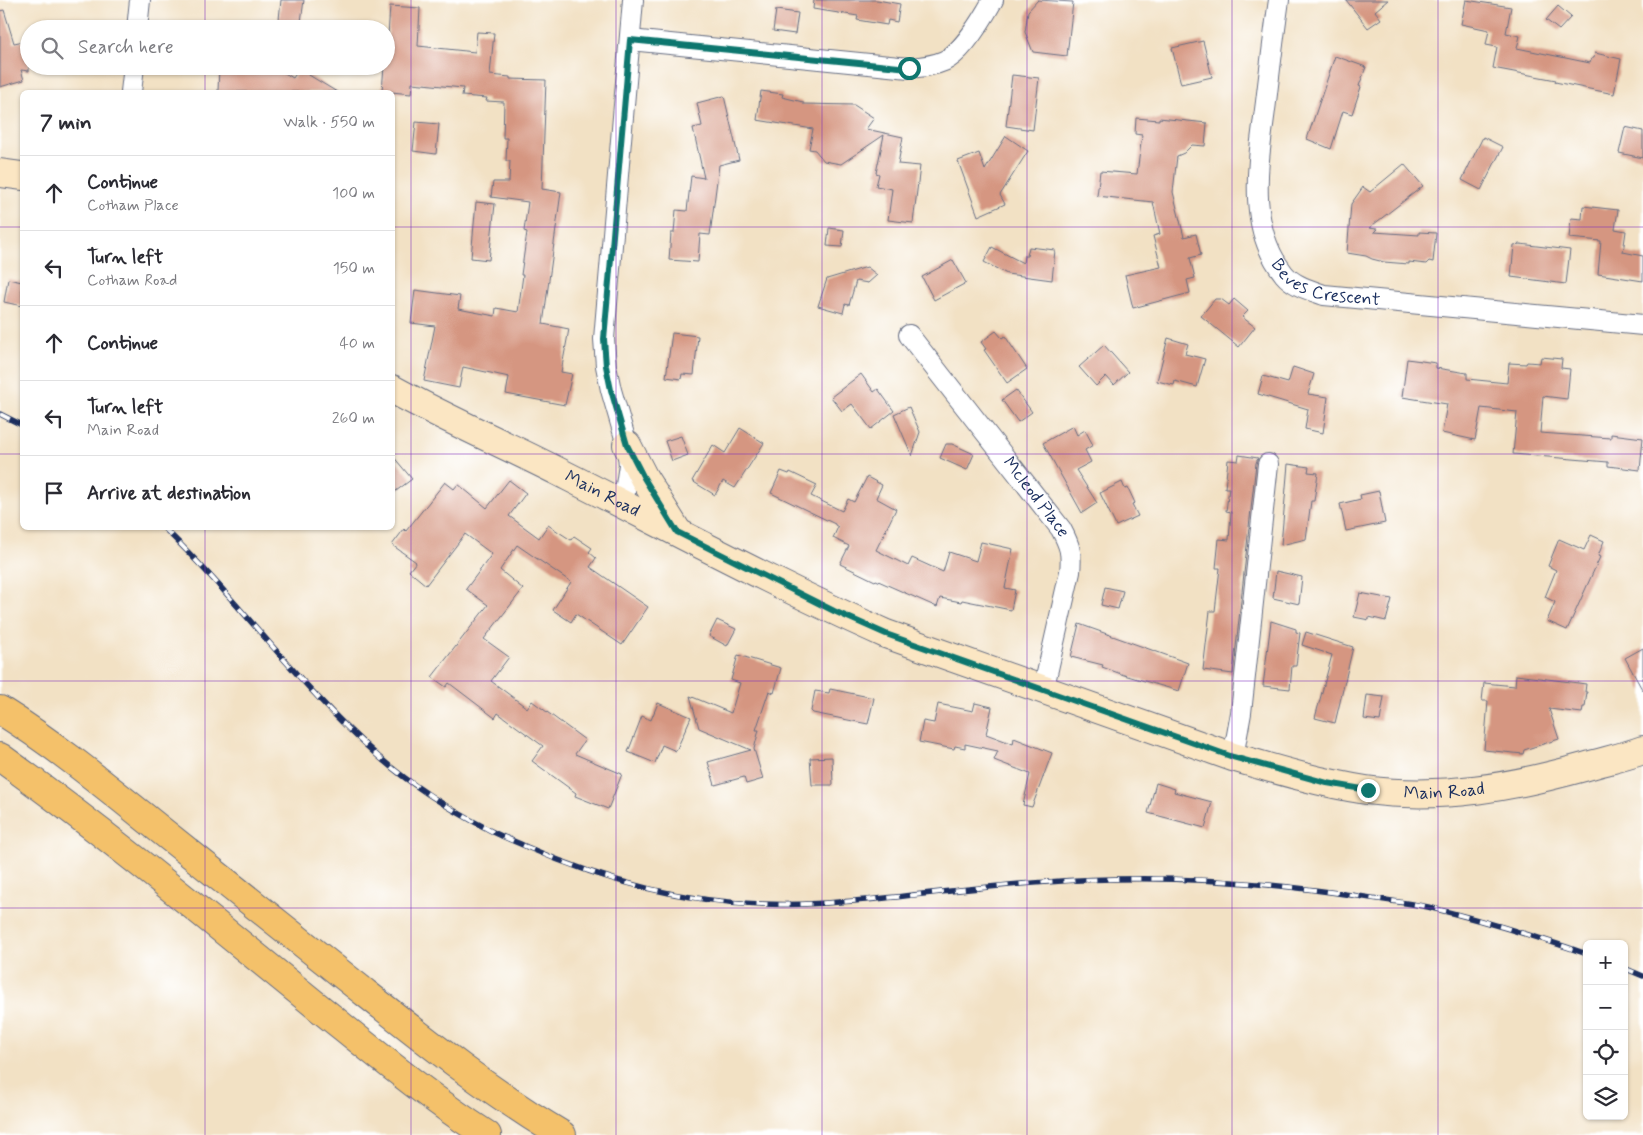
<!DOCTYPE html>
<html lang="en">
<head>
<meta charset="utf-8">
<style>
  body { margin:0; font-family:Mynerve,sans-serif; background:#f7f7f7; color:#2b2b33 }
  .controls { position:absolute; right:15px; bottom:15px; display:grid; overflow:hidden; border-radius:8px; box-shadow:0 1px 4px #0004 }
  .controls button { width:45px; height:45px; display:grid; place-items:center; padding:0; border:0; border-bottom:1px solid #e1e1e2; background:#fff; color:#2b2b33; font:25px sans-serif }
  .stop { position:absolute; width:15px; height:15px; margin:-11px; border:4px solid #0f766e; border-radius:50%; background:#fff }
  .stop.end { background:#0f766e; border-color:#fff; box-shadow:0 1px 5px #0008 }
  .list { margin:0; padding:0; list-style:none }
  h2 { display:flex; justify-content:space-between; align-items:center; height:65px; margin:0; padding:0 20px; font-size:21px }
  h2 small { font-size:16px; font-weight:400; color:#7c7c81 }
  .list li { display:grid; grid-template-columns:32px 1fr auto; gap:15px; align-items:center; box-sizing:border-box; height:75px; padding:0 20px; border-top:1px solid #e1e1e2 }
  .list b { display:block; font-size:19px; white-space:nowrap }
  .list p { margin:0; font-size:16px; white-space:nowrap; color:#7c7c81 }
  .list em { font-size:16px; font-style:normal; color:#7c7c81 }
  .icon { flex:none; width:28px; height:28px; fill:none; stroke:currentColor; stroke-width:2; stroke-linecap:round; stroke-linejoin:round }
  .map { position:relative; flex:none; width:1643px; height:1135px; overflow:hidden }
  .search { position:absolute; background:#fff; box-shadow:0 1px 4px #0004; left:20px; top:20px; width:375px; height:55px; display:flex; align-items:center; gap:12px; box-sizing:border-box; padding:0 18px; border-radius:28px; color:#7c7c81; font-size:19px }
  .panel { position:absolute; background:#fff; box-shadow:0 1px 4px #0004; left:20px; top:90px; width:375px; height:440px; border-radius:8px }
  .map>svg:first-child { display:block }
</style>
</head>
<body>
<div class="map">
<svg width="1643" height="1135" viewBox="0 0 1643 1135">
  <rect width="100%" height="100%" fill="#fff"/>
  <filter id="ink" filterUnits="userSpaceOnUse"><feTurbulence type="fractalNoise" baseFrequency=".02" numOctaves="2"/><feDisplacementMap in="SourceGraphic" scale="10" xChannelSelector="R" yChannelSelector="G"/><feConvolveMatrix kernelMatrix="1 2 1 2 8 2 1 2 1" color-interpolation-filters="sRGB"/></filter>
  <filter id="wash" filterUnits="userSpaceOnUse"><feTurbulence type="fractalNoise" baseFrequency=".0096" numOctaves="4" result="noise"/><feDisplacementMap in="SourceGraphic" scale="20" xChannelSelector="R" yChannelSelector="G"/><feGaussianBlur stdDeviation="1.12" result="paint"/><feColorMatrix in="noise" values="0 0 0 0 0 0 0 0 0 0 0 0 0 0 0 0 0 1.4 0 .05"/><feComposite in="paint" operator="in"/></filter>
  <g filter="url(#wash)">
    <rect width="100%" height="100%" fill="#f2e1c4"/>
    <g id="blocks">
      <path fill="#d59681" d="M281,0H304L300,29H278Z
        M814,0H877L900,4L897,22L888,20L887,25L857,20L858,16L813,9Z
        M1038,0L1073,2L1067,56L1033,52L1025,32L1028,11Z
        M1346,0H1388L1375,11L1381,19L1368,28Z
        M1466,0L1511,7L1506,33L1520,36L1517,48L1590,63L1592,58H1594L1595,53L1621,59L1614,94L1555,82L1556,80L1493,68L1497,47L1486,45L1489,30L1461,24Z
        M390,6L420,8L418,46L475,52L477,32L494,33L490,75L510,77V79L546,80L542,189L561,192L543,324L569,329L561,372L572,374L565,405L506,394L509,377L463,367L459,388L424,381L435,326L411,323L415,290L460,296L458,309L495,316L496,308L518,312L523,275H521L527,232L524,231L528,202L491,197L493,182H509L510,161H506L507,138H503L504,102L486,101L487,98L462,96L463,88L412,83L411,94L382,91L384,66H386Z
        M1558,6L1571,17L1559,30L1546,20Z
        M4,10L14,43L29,40V71L21,70L24,80L0,87V11Z
        M776,10L798,13L795,34L773,31Z
        M1203,41L1212,77L1181,84L1172,48Z
        M1335,56L1366,67L1359,86L1361,87L1352,114L1343,111L1331,149L1307,139Z
        M219,66H273L293,78L299,69L337,92H218Z
        M1012,75L1039,78L1033,130L1006,126Z
        M761,91L783,94L782,97L803,102V104L854,105L874,118L866,129L903,137L898,164L920,166L913,223L888,220L892,189L876,186L879,174L876,173L884,135L841,164L824,161L815,150L809,149L813,129L757,120Z
        M724,96L739,160L719,165L710,235L700,234L698,262L669,260L671,233H674L676,210L687,211L691,176L704,178L693,128L702,126L697,103Z
        M1136,118L1159,120V118L1207,123L1205,146L1192,145L1184,153L1177,156L1173,192L1184,237L1196,234L1201,255L1190,258L1195,278L1187,280L1190,293L1133,308L1125,275L1161,267L1153,236L1160,234L1153,202L1097,196L1100,171L1137,174L1142,135L1135,134Z
        M416,122L439,124L436,154L413,151Z
        M1625,127L1643,131V158L1619,153Z
        M1006,136L1028,151L1000,195L1005,204L978,216L958,161L979,153L985,170Z
        M1483,137L1503,147L1481,190L1462,180Z
        M1404,164L1423,186L1369,228L1377,229L1374,232L1419,235V232L1436,233L1433,262L1429,261L1426,264L1409,262V264L1384,262L1372,259L1366,256L1347,253L1351,204L1363,187L1370,192Z
        M476,202L495,204L489,260L471,258Z
        M1583,206L1618,210L1615,229L1626,231L1623,252L1643,256V281L1598,274L1601,241L1569,238L1571,218L1582,219Z
        M829,228L844,230L842,247L827,246Z
        M1520,244L1570,250L1566,284L1511,277L1514,245Z
        M992,247L1023,263L1024,256H1027L1029,247L1055,250L1052,280L1007,274L984,262Z
        M953,260L966,283L934,300L922,277Z
        M867,267L877,275L868,283L856,281L849,305L845,304L843,313L818,306L827,279Z
        M8,279L22,282V306L4,302Z
        M1215,299H1221L1229,305L1234,299L1248,311L1242,317L1255,327L1239,347L1201,316Z
        M996,331L1002,338L1005,336L1027,369L1007,383L984,350L986,349L981,342Z
        M672,333L698,336L694,375L682,374L681,379L666,377Z
        M1168,338L1188,344L1185,354L1205,359L1197,387L1175,381L1174,385L1157,381Z
        M1104,345L1128,372L1114,385L1106,376L1096,386L1079,367Z
        M1541,357L1562,359L1561,368L1570,369L1567,399L1543,396L1540,433L1611,438V434L1643,438L1640,470L1608,466V462L1513,454L1517,412L1481,408L1475,440L1442,433L1447,404L1402,397L1407,359L1436,363V368L1467,373V379L1507,383L1509,363L1526,364L1527,362L1540,363Z
        M1293,367L1314,374L1308,394L1328,397L1323,433L1305,429L1308,409L1258,394L1263,376L1288,383Z
        M861,374L874,392L878,389L894,411L871,429L852,404L842,411L831,397Z
        M1016,390L1032,412L1018,422L1002,400Z
        M909,407L920,432L912,456L894,414Z
        M1073,426L1077,435L1085,430L1093,445L1085,450L1091,462L1076,470L1097,503L1082,513L1043,443Z
        M740,428L764,443L735,488L723,481L715,495L692,481L713,445L725,453Z
        M681,436L688,455L672,461L665,441Z
        M946,444H952L974,454L967,470L940,458Z
        M392,455L412,479L392,494Z
        M1239,455L1258,458L1256,463L1233,674L1203,670L1210,611H1215L1220,568H1216L1219,539L1229,540L1231,512L1226,511L1229,488H1225L1228,460L1238,461Z
        M1288,464L1309,467L1308,472L1318,473L1314,501H1311L1306,539L1281,545Z
        M781,471L789,474L790,472L817,485L811,496L842,511L848,499L854,502L867,477L882,485L876,498L896,509L876,550L908,566L912,558L943,572L949,552L976,561L981,542L1013,549L1005,588L1015,590L1011,610L962,600L961,602L940,598L937,607L876,580L875,581L840,564L849,546L833,538L838,527L835,525V524L771,493Z
        M509,480L526,493L509,516L539,538L548,525L571,540L574,536L592,548L589,552L596,558L590,567L648,607L622,645L576,614L571,622L553,610L571,582L517,545L500,570L523,589L484,639L509,657L491,681L527,708L532,701L585,740L575,754L622,774L608,809L575,796L576,793L532,761L543,746L498,713L495,718L449,683L446,687L432,677L488,605L466,589L492,554L465,534L426,585L409,571L416,562L392,545L404,529L406,531L445,482L454,489L458,484L487,508Z
        M1122,482L1125,489L1128,488L1135,503L1132,504L1138,516L1116,526L1100,493Z
        M1379,491L1385,523L1346,531L1340,504L1361,499L1360,495Z
        M1591,535L1604,541L1598,556L1600,557L1567,630L1547,621L1555,602L1545,597L1556,570L1548,566L1559,539L1584,550Z
        M1276,571L1302,577L1299,604L1273,598Z
        M1105,587L1123,591L1118,609L1101,605Z
        M1360,593L1392,599L1386,621L1369,617V620L1354,617Z
        M717,620L736,629L727,646L709,636Z
        M1271,621L1296,629V632L1300,633L1296,666H1292L1290,689L1263,686Z
        M1079,624L1188,663L1179,691L1124,675L1102,667L1103,665L1071,657Z
        M1306,632L1353,647L1335,723L1315,718L1332,655L1302,645Z
        M1643,648V691L1625,658Z
        M738,655L781,668L774,693L769,691L756,730H759L754,749L763,779L746,784L744,777L715,785L708,762L751,750L699,728L690,696L731,713L740,683L731,680Z
        M1516,675L1586,684L1585,692H1587L1585,707H1583L1582,713L1549,709L1559,739L1524,750L1523,754L1484,750L1488,701H1482L1484,683L1515,686Z
        M830,689L874,698L868,724L813,713L811,711L815,691L829,693Z
        M1367,695L1384,697L1380,721L1364,719Z
        M658,703L691,717L676,751L662,745L655,763L628,752L642,716L651,720Z
        M975,703L992,707L986,734L1013,744L1014,738L1052,753L1032,807L1023,805L1030,774L994,760L998,751L965,744V748L955,746L954,749L919,742L923,721L934,723L938,704L973,711Z
        M832,757L833,785H812L810,758Z
        M1156,783L1175,789L1174,792L1212,802L1205,828L1148,813Z"/>
    </g>
  </g>
  <g filter="url(#ink)">
    <use href="#blocks" fill-opacity="0" stroke="#666d82" stroke-width="1"/>
    <g fill="none" stroke-linecap="round" stroke-linejoin="round">
      <g stroke="#666d82" stroke-width="22">
        <g id="street">
          <path id="s1" d="M1279,0C1274,34 1270,68 1266,102C1259,159 1245,225 1284,274C1294,286 1310,290 1324,295L1643,325"/>
          <path d="M137,29L140,0"/>
          <path d="M630,40L909,68C921,67 933,66 944,61C962,53 983,18 993,0"/>
          <path d="M131,92L134,66"/>
          <path id="s2" d="M909,335L1061,529C1070,546 1072,553 1070,572L1043,691"/>
          <path d="M623,505L629,465L627,445L611,390L606,366L604,339L633,0"/>
          <path d="M1233,757L1241,713L1268,464"/>
        </g>
      </g>
      <g stroke="#666d82" stroke-width="30">
        <g id="secondary">
          <path d="M0,173L22,176"/>
          <path id="s3" d="M392,389C450,421 511,447 569,477C674,530 778,586 886,634L1233,757C1277,770 1321,783 1366,790C1441,800 1512,787 1584,767C1604,761 1624,757 1643,750"/>
          <path d="M627,445L644,478L677,531"/>
        </g>
      </g>
      <g stroke="#666d82" stroke-width="30">
        <path id="highway" d="M0,710C56,745 107,787 158,828C223,880 288,932 354,984C421,1037 488,1091 562,1135
          M0,757C110,836 213,922 318,1007C373,1051 428,1097 487,1135"/>
      </g>
      <use href="#street" stroke="#fff" stroke-width="20"/>
      <use href="#secondary" stroke="#fbe6c3" stroke-width="28"/>
      <use href="#highway" stroke="#f4c16a" stroke-width="28"/>
      <g stroke="#1b2f5e" stroke-width="5.5">
        <path id="rail" d="M0,414L22,425
          M164,528C240,601 300,688 379,757C409,783 449,809 484,827C497,835 512,840 527,847C600,879 681,902 762,904C807,906 852,901 896,897C969,889 1042,880 1115,879C1197,877 1278,884 1358,896C1382,900 1405,902 1428,907C1482,920 1534,936 1587,954
          M1624,968L1643,976"/>
      </g>
      <use href="#rail" stroke="#fff" stroke-width="4" stroke-dasharray="11" stroke-linecap="butt"/>
    </g>
  </g>
  <g fill="none" stroke-linecap="round" stroke-linejoin="round" filter="url(#ink)">
    <path stroke="#0f766e" stroke-width="6" d="M909,68L630,40L604,339L606,366L611,390L627,445L644,478L677,532L834,611L886,634L1233,757L1327,783L1368,790"/>
  </g>
  <path fill="none" stroke="#7b2cbf" stroke-width="1" stroke-opacity="0.55" d="M205,0V29M411,0V1135M616,0V1135M822,0V1135M1027,0V1135M1232,0V1135M1438,0V1135M205,66V92M0,227H22M392,227H1643M0,454H22M392,454H1643M205,528V1135M0,681H1643M0,908H1643"/>
  <g text-anchor="middle" dominant-baseline="central" stroke-width="4" stroke-linejoin="round" paint-order="stroke">
    <g font-size="18" fill="#1b2f5e" stroke="#fff">
      <text stroke="none"><textPath href="#s1" startOffset="324">Beves Crescent</textPath></text>
      <text stroke="none"><textPath href="#s3" startOffset="235">Main Road</textPath></text>
      <text stroke="none"><textPath href="#s2" startOffset="206">Mcleod Place</textPath></text>
      <text stroke="none"><textPath href="#s3" startOffset="1135">Main Road</textPath></text>
    </g>
  </g>
</svg>
<div class="controls">
<button>+</button>
<button>−</button>
<button><svg class="icon" aria-label="locate" viewBox="0 0 24 24"><circle cx="12" cy="12" r="6"/><path d="M12 2v4M12 18v4M2 12h4M18 12h4"/></svg></button>
<button><svg class="icon" aria-label="layers" viewBox="0 0 24 24"><path d="M12 4l9 5-9 5-9-5zM3 14l9 5 9-5"/></svg></button>
</div>
<div class="stop" style="left:909px;top:68px"></div>
<div class="stop end" style="left:1368px;top:790px"></div>
<div class="search"><svg class="icon" aria-label="search" viewBox="0 0 24 24"><circle cx="10" cy="10" r="6"/><path d="M15 15l6 6"/></svg>Search here</div>
<section class="panel">
<h2>7 min<small>Walk · 550 m</small></h2>
<ul class="list">
<li><svg class="icon" aria-label="ahead" viewBox="0 0 24 24"><path d="M12 20V5M6 11l6-6 6 6"/></svg><div><b>Continue</b><p>Cotham Place</p></div><em>100 m</em></li>
<li><svg class="icon" aria-label="left" viewBox="0 0 24 24"><path d="M17 20v-9H6M10 6l-5 5 5 5"/></svg><div><b>Turn left</b><p>Cotham Road</p></div><em>150 m</em></li>
<li><svg class="icon" aria-label="ahead" viewBox="0 0 24 24"><path d="M12 20V5M6 11l6-6 6 6"/></svg><div><b>Continue</b></div><em>40 m</em></li>
<li><svg class="icon" aria-label="left" viewBox="0 0 24 24"><path d="M17 20v-9H6M10 6l-5 5 5 5"/></svg><div><b>Turn left</b><p>Main Road</p></div><em>260 m</em></li>
<li><svg class="icon" aria-label="arrive" viewBox="0 0 24 24"><path d="M6 21V4h12l-3 4 3 4H6"/></svg><div><b>Arrive at destination</b></div></li>
</ul>
</section>
</div>
</body>
</html>
